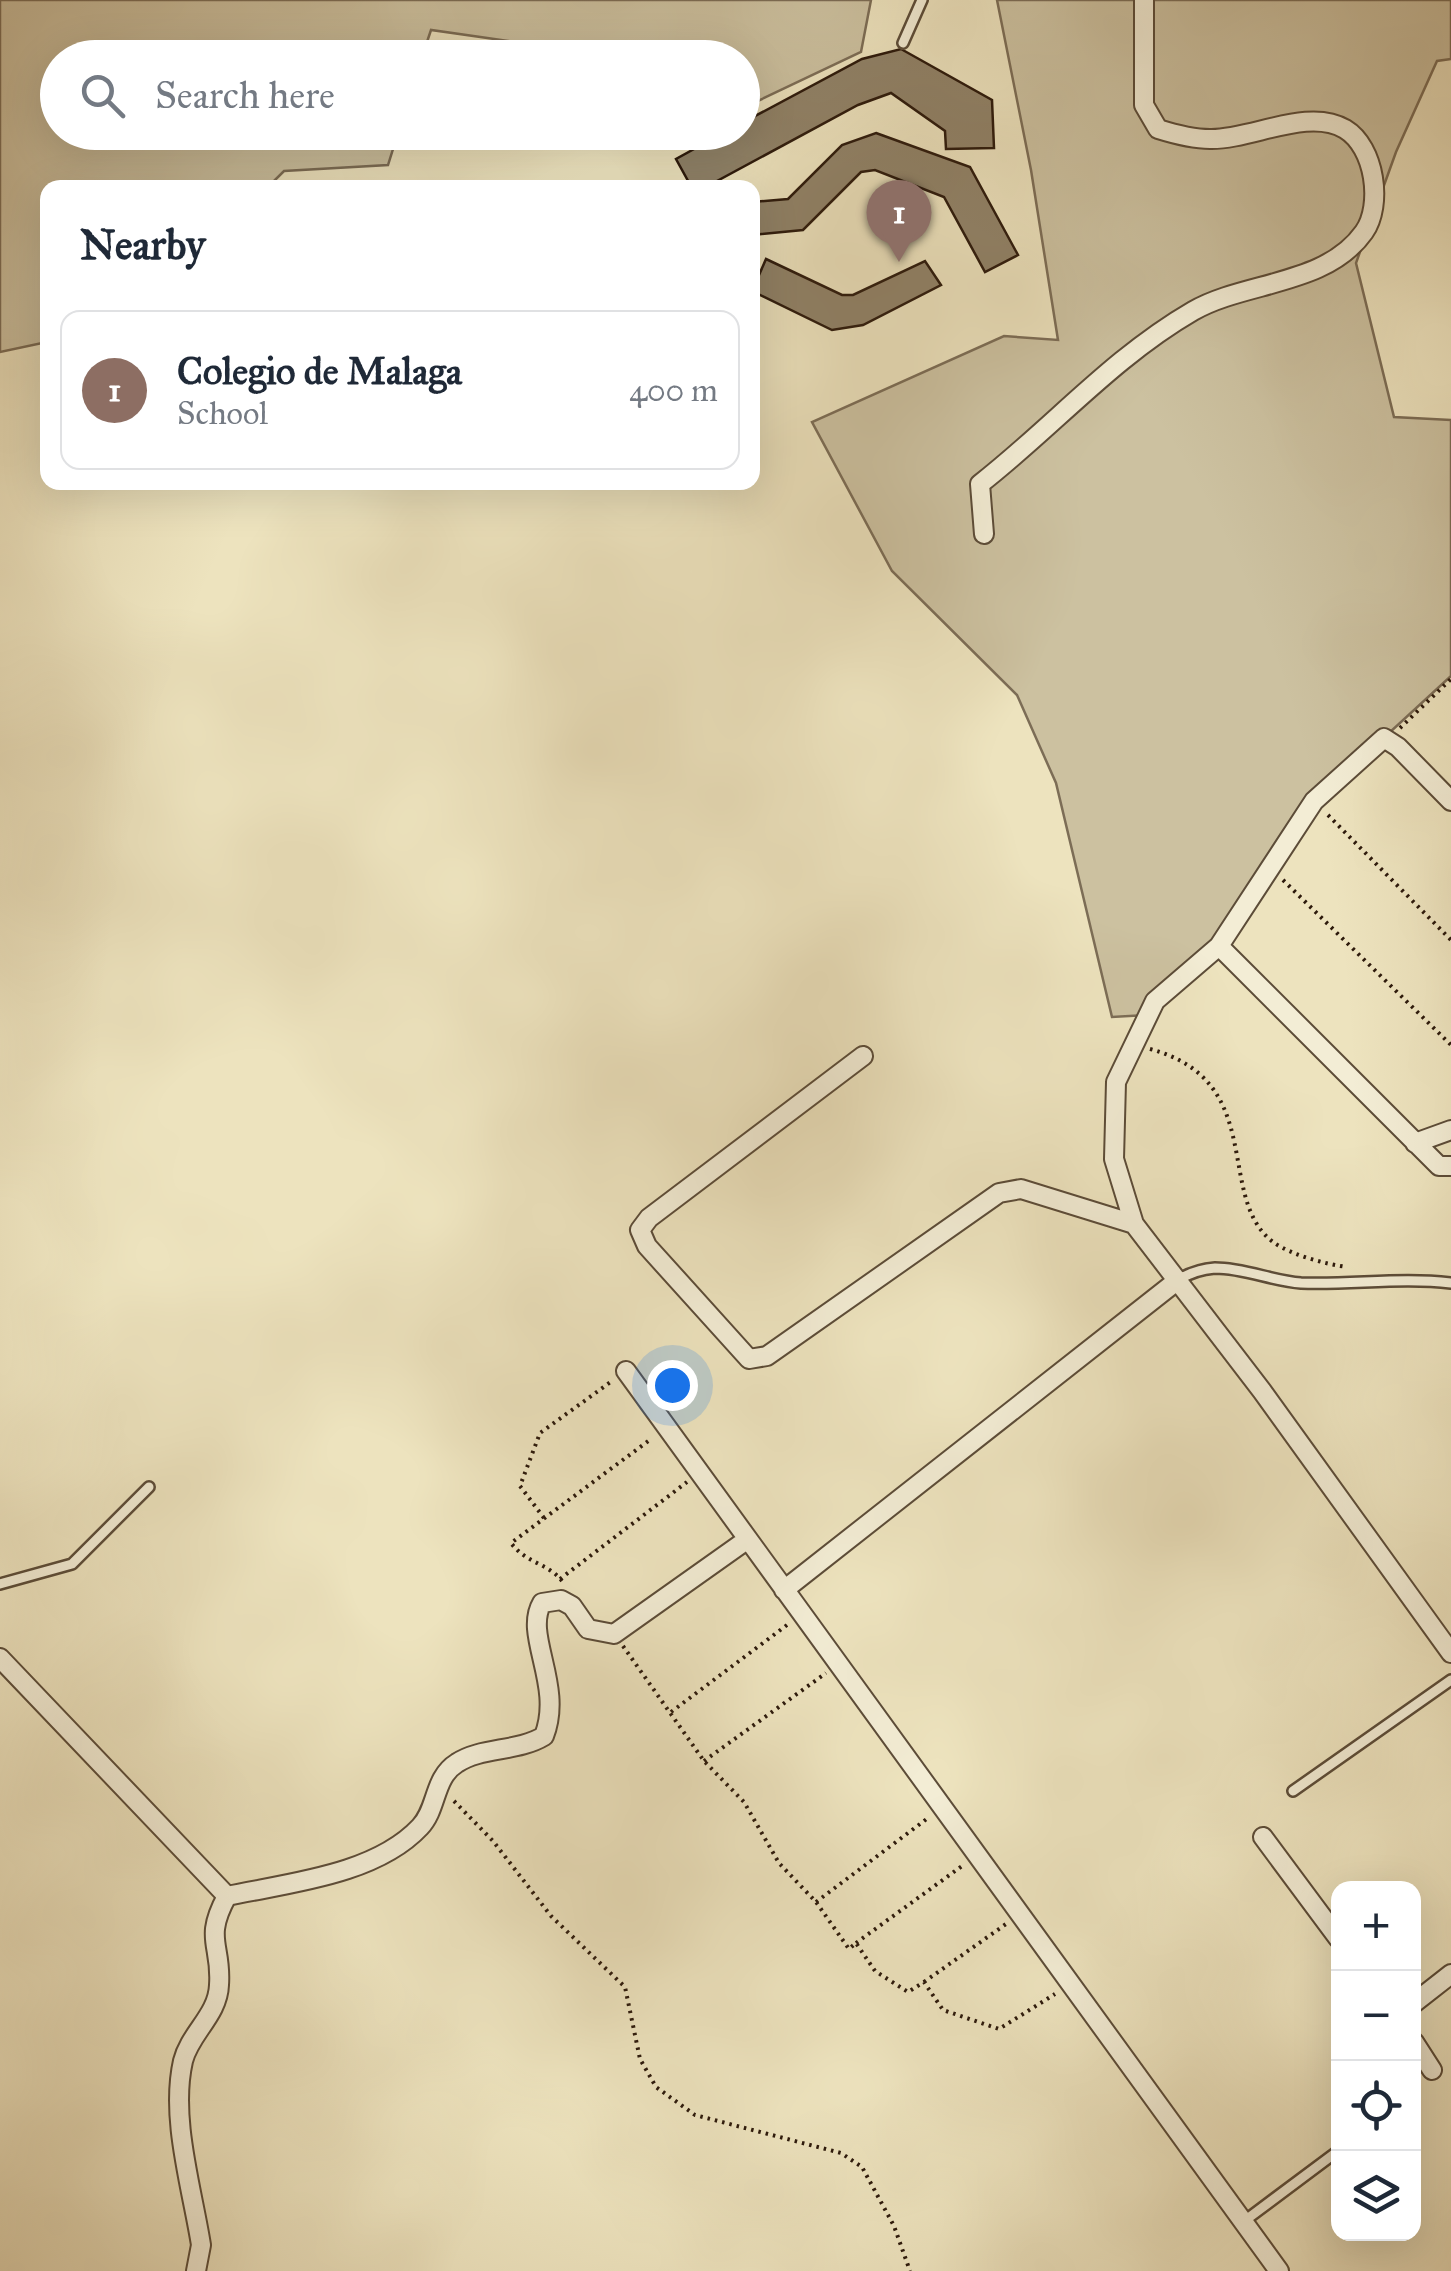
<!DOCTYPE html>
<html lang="en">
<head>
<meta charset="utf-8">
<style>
  body { margin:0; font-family:"IM FELL Great Primer",serif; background:#f6f6f7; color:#1f2937 }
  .controls { position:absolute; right:30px; bottom:30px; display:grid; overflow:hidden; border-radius:20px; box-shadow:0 10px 40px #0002 }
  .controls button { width:90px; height:90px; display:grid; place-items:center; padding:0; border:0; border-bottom:2px solid #e0e1e3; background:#fff; color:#1f2937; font:50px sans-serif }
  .you { position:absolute; left:672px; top:1385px; width:35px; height:35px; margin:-25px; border:8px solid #fff; border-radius:50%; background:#1a73e8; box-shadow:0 0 0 15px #1a73e833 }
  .badge { display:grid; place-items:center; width:65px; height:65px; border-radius:50%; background:#7c3aed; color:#fff; font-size:32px; font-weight:700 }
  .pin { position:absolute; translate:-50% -82px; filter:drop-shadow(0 2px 5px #0008) }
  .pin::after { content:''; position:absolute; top:52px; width:35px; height:30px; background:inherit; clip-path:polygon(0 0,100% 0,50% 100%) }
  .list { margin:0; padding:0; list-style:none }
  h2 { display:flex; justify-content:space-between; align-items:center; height:130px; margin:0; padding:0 40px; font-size:42px }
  h2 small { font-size:32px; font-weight:400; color:#747a83 }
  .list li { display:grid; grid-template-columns:65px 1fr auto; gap:30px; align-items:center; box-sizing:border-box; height:160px; margin:0 20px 20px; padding:0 20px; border:2px solid #e0e1e3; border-radius:20px }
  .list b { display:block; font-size:38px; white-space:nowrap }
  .list p { margin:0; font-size:32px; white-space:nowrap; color:#747a83 }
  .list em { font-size:32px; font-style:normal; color:#747a83 }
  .icon { flex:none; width:55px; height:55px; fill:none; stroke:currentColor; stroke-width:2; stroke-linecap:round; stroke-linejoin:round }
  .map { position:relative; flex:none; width:1451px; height:2271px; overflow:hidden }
  .search { position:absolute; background:#fff; box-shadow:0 10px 40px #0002; left:40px; top:40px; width:720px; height:110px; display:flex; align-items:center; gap:25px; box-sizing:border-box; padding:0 35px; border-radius:55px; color:#747a83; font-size:38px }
  .panel { position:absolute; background:#fff; box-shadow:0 10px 40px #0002; left:40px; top:180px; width:720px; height:310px; border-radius:20px }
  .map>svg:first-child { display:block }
</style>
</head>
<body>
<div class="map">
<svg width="1451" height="2271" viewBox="0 0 1451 2271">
  <rect width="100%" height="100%" fill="#ede3be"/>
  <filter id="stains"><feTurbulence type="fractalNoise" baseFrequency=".002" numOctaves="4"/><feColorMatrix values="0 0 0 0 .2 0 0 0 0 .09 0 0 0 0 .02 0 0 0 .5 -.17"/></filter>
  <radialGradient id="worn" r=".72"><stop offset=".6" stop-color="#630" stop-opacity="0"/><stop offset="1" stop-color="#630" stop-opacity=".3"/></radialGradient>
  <path fill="#ccc1a0" stroke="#7c6d56" stroke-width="2.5" d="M0,0H871L861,52L743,108L742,58L620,57L431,30L422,57L58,58V132L398,133L388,165L284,171L268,187L48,188L47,342L0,352Z
    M997,0H1451V59L1437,61L1396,152L1356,263L1394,417L1451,420V676L1326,791L1219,946L1147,1015L1112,1017L1056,783L1017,695L892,571L812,422L1004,336L1058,340L1031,170Z"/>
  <path fill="#908268" stroke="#2c190b" stroke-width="2.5" d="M901,49L992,100L994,148L946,149L945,131L891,93L858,105L704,188H692L676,159L725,132H742V123L862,59Z
    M876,133L970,167L1018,255L985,272L944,197L875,170L861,172L803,230L752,235V202L788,199L842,145Z
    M766,259L842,295H853L925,261L941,285L863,325L832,330L752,291Z"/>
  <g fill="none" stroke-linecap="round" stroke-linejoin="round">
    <g stroke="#5c4c38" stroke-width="14">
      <path id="service" d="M903,43L922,0
        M1178,1280C1191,1272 1201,1269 1215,1268C1245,1268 1272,1281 1301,1283C1352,1285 1401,1277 1451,1283
        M0,1584L72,1564L149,1487
        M1293,1791L1451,1680
        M1243,2222L1338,2151"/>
    </g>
    <g stroke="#5c4c38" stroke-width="22">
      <path id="minor" d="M984,534L980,484C1053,427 1112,358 1193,311C1245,281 1326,286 1364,232C1383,205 1375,147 1345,129C1308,107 1251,140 1210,139C1193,139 1174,134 1158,129L1144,105V0
        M1451,801L1398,747L1384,738L1314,801L1219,946L1155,1001L1116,1082L1114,1159L1134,1224L1262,1391L1451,1653
        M1219,946L1439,1166H1451
        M863,1056L649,1218L640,1230L647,1246L749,1359L767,1356L999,1193L1021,1189L1134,1224
        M1415,1143L1451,1130
        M626,1371L1279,2271
        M784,1590L1178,1280
        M0,1658L227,1896
        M1263,1837L1338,1938
        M1414,2003L1451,1974
        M1414,2042L1432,2070
        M196,2271L201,2245C192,2188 170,2118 183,2061C190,2033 218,2015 219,1985C222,1944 203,1940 227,1896C288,1883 375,1875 420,1827C438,1808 433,1778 457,1763C481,1747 518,1752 544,1736C564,1685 523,1635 542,1603L561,1600L572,1606L588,1629L614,1634L748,1539"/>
    </g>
    <path stroke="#2c190b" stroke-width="4" stroke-dasharray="2.5 5" stroke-linecap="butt" d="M1400,728L1451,679
      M1328,815L1451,940
      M1283,880L1451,1045
      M1150,1049C1269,1081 1214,1197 1273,1242C1291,1255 1325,1264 1347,1267
      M544,1518L520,1486L540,1433L612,1381
      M560,1579L687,1482
      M562,1581C548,1563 527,1564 511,1543L651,1439
      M623,1646L704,1761L744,1802L779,1863L816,1902L849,1949L856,1943L875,1971L908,1992L924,1982L943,2010L999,2029L1055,1994
      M671,1712L787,1625
      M704,1761L826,1673
      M454,1801L493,1841L551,1916L625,1987L640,2059L656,2087L695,2115L841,2153L862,2167L894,2226L910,2271
      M816,1902L928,1818
      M856,1943L962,1866
      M924,1982L1006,1924"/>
    <use href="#service" stroke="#f3edd5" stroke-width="9"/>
    <use href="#minor" stroke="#f3edd5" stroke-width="18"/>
  </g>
  <rect width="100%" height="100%" filter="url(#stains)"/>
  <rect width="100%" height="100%" fill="url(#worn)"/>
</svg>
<div class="controls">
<button>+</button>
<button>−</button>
<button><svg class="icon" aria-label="locate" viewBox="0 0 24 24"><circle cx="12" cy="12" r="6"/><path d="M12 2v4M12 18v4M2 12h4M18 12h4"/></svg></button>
<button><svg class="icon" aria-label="layers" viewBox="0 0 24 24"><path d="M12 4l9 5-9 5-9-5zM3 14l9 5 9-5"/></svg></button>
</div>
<div class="you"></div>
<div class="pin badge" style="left:899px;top:262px;background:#8d6e63">1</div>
<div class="search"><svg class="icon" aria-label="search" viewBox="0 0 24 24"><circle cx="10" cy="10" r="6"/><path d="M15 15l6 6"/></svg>Search here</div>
<section class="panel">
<h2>Nearby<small></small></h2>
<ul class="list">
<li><span class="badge" style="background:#8d6e63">1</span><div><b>Colegio de Malaga</b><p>School</p></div><em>400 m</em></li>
</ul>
</section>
</div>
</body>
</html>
